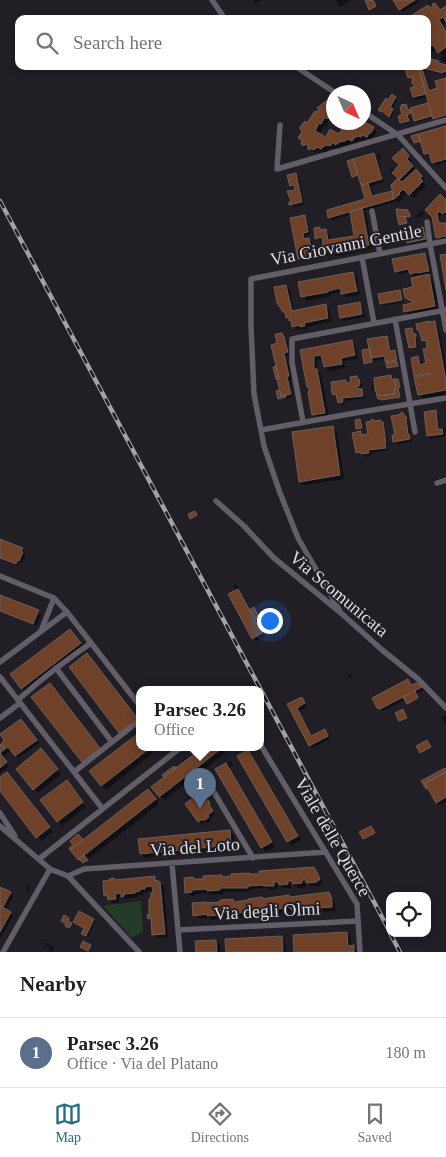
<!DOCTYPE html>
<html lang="en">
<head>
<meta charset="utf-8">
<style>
  body { margin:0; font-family:"Times New Roman",serif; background:#f2f2f2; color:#202124 }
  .controls { position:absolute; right:15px; bottom:15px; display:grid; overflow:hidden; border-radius:10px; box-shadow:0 2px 8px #0003 }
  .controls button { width:45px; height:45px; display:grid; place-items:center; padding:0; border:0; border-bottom:1px solid #e0e0e0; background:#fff; color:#202124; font:25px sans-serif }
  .compass { position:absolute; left:326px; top:85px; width:45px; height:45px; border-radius:50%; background:#fff; box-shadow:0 2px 8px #0003; rotate:136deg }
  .you { position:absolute; left:269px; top:620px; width:18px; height:18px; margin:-12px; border:4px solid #fff; border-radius:50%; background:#1a73e8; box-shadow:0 0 0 8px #1a73e833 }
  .badge { display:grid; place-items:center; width:32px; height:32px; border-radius:50%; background:#1f6d85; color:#fff; font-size:16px; font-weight:700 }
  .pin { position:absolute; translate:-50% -41px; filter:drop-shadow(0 1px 2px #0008) }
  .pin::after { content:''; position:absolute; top:26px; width:18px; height:15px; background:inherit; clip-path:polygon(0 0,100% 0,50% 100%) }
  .popup { position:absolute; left:136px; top:686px; width:128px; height:65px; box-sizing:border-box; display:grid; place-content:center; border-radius:10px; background:#fff; filter:drop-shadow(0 1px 4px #0005); font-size:16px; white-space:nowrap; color:#757577 }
  .popup b { font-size:19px; color:#202124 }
  .popup::after { content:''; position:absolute; left:50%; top:100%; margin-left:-10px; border:10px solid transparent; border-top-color:#fff }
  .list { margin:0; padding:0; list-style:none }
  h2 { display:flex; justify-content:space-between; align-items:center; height:65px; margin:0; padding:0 20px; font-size:21px }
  h2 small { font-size:16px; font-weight:400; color:#757577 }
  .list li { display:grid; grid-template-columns:32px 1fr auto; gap:15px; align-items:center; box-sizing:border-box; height:70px; padding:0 20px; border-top:1px solid #e0e0e0 }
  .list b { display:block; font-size:19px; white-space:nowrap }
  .list p { margin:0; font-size:16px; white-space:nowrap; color:#757577 }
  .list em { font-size:16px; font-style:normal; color:#757577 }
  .icon { flex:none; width:28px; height:28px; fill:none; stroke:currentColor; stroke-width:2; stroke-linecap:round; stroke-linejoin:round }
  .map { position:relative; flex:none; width:446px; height:952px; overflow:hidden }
  .search { position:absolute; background:#fff; box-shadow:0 2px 8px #0003; left:15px; right:15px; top:15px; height:55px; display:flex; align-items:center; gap:12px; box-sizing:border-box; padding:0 18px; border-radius:10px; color:#757577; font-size:19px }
  .sheet { height:135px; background:#fff }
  nav { display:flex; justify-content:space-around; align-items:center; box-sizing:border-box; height:70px; border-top:1px solid #e0e0e0; background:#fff; font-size:14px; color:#757577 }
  nav a { display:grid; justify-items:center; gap:2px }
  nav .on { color:#1f6d85 }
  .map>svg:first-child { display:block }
</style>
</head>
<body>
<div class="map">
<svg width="446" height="952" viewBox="0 0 446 952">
  <rect width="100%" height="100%" fill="#211e26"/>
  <path fill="#223c27" d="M141,901L143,931L132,938L103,906Z"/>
  <path fill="#0007" d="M253,0H261L256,4Z
    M335,0H350L340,7Z
    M394,0H419L418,3L403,12Z
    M435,4L441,11L446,7V22L442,25L446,32V62H443L440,59L443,56L437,49L430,53L427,50V19L430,9Z
    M438,62L441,65L446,67V75L424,70L430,92L439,89L446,80V119L437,121L434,117L417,122L413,114L408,116L410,123L403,124L401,122L404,115L406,105L409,111L428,104L431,107L428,97L417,100L414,97L412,89L416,88L413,80H412L409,77L406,69L427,66Z
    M392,96L397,100L391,109L394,112L391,118L384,111L383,112L379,110L389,101Z
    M334,105V120L332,122L329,120L326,127L324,126L319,134L327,138L340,136L344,128L336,122H351L350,125L356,130L363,122L373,128L377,132L371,140L366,138L365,141H357L356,144L353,142L349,145L342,146L340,148L337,147L335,149L333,148L329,149L325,153L322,151L319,153L316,151L315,153L309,148L308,149L306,148L302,144L307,124Z
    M446,127V162L436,165L433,162L432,155L428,156L426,153L422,141L415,142Z
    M403,150L412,161L410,163L425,180L423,183L426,186L414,198L408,192L402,198L403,199L399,202L398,201L363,211L366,213L372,249L336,256L331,251L328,252V256H326L322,252L324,246V241L321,242L317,238L319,228L323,231H326L330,235L331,241L356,237L352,214L332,220L329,217L366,200L359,175L353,177L374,154L379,159L377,154L379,153L382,160H380L377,157L384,182L371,186L374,197L392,193L394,195L399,178L390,170L392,168L395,172L401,166Z
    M296,174L299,177L304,205L293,207L291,204L296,191L295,188H294L291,185Z
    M446,202V216L443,213L439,217L440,224H446V239L440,240L437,237L433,217Z
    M422,211L424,213L420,217H415Z
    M304,216L307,219L310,235L305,236L306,240L309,239L312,242L315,259L302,261L299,258Z
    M423,229L425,230L427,241L410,244L409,243Z
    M425,254L428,257L431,274H428L433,280L438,310L409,315L405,311L414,304L406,297L415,288L423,277L421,274L414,277L410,272L399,274L396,271Z
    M353,273L357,277L360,295L346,297L342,292L331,294V296L307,301L303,297L300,283Z
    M286,286L290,290L294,311L325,305L329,309L332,321L307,327L308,330L306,331L304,329L297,330L293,326L291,321L284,311Z
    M400,291L401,293L403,302L383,306L382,304L380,295Z
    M360,303L362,306L365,317L344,321L341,318L339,307Z
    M434,322L438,326L446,367V395L423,398L419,394L418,378L415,375L417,358L422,362V366L428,364L429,349L427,344L423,340L421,333L418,330Z
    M411,329L416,337L418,348L412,349L410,347Z
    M282,334L287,340L290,355H286L292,379L290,380L293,397L285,399L280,394L281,399H280L278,392L281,391L275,368L278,367L273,345L279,344L277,335Z
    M386,338L389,341L392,352L394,351L397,354L399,362L397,363V366L388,368L389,363L386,359L375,361L371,356L372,363L366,364L371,350Z
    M351,341L355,345L358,359L344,361L345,368L329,371L325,367L323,359L317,360L318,371L321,374L329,416L318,418L314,414L310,389L308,386L301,351Z
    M391,376L397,386L399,397L383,400L382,399H379L378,393L375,389V391H372L371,386L373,385L376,388Z
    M356,377L362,383V387L360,389L364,393L365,398L344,401L345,404L342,405L339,402L338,398L334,393L345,381L348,384L352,383Z
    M435,411L438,414L440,430L444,432L443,428H446V433L445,434V436L431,439L428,436Z
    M402,414L409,421L408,423L410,436L412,442L397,444L394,441L397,436Z
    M374,420L375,422L381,421L385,426L388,446H387L388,450L371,453V456L365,457L363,455H360L357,452L360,433L363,436L370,435Z
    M333,428L337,432L344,479L304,485L300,481Z
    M0,540L22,549L25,552L24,554L25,556L22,563L20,562L18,566L0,559Z
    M236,584L239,589L237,590L250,611L254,609L259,618L255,621L264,637L256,641L253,638L236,591L233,587Z
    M0,596L38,611L41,614L36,626L0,612Z
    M74,634L85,648L26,692L12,674Z
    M351,674L353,676L348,678L347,676Z
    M408,681L412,686L417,684L424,690L416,694L418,699L408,703L406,699L383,711L378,707Z
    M302,698L307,707L299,711L312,737L324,731L330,739L312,748L310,746L289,705Z
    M446,716V723L441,718Z
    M23,723L39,743L18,758L11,750L2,757L9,766L0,773V746L6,741Z
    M140,733V748H157L158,749L106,790L91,772Z
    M204,748H232L164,800L160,796L165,778L164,775L176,770L184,763L182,761L186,758L187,760Z
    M248,752L252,756L301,840L292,845L288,841Z
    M45,754L61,774L38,793L34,789Z
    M231,761L233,765L229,768L275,847L266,852L262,848L217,769Z
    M445,770L446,772V802L440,805L437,802Z
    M11,777L53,832L41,841L0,789V779Z
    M70,786L86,807L62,826L42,800Z
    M152,795L159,804L87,860L88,861L84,863V862L83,842Z
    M204,799L211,805L213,811L215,814L210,818L211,820L208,823L204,822L202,824L199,821Z
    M229,831L234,835L235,848L145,858L141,853Z
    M314,868L322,879V884H320V886H311L308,883L306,884V887L298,888L295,885H291V888H284L281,886H278V889L268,890L267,888L251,889L252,891L223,892V894L212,895L210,893L195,894V896H191L187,892L195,881Z
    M155,878L164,887L168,937L158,938L154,934L152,921L149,918L154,894V890L148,891V892L143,893L144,895H138L139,897L127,898V900L123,897L119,898V903H113L105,895L116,881Z
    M28,885L30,887L28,892L26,890Z
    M0,888L10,893L13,896L6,910L13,916L0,939Z
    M328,894L333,898L335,904L336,911L324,912L321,909L308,910V912L296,913L293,911L268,915L266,913L240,917L238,915L224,917V918L212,920L210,918L199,919L194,915L207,905L233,900L236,903L291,898Z
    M93,920L95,922L88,937L85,935L86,929L74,922Z
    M347,933L351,937V947H354L358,952H295Z
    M281,938L285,942L286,952H227Z
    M216,941L220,945V952H197Z
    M44,942L54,947L52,952L49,950L50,947L44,944Z"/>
  <path fill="#6f4129" stroke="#6b605a" d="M365,0H373L376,6L369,10Z
    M393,0H415L399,10Z
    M435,3L440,10L446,6V22L443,17L439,20L446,32V47L438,53L433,45L427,48V19H406L428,5L430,8L433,6L432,4Z
    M427,58L439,61L438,63L446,65V72L443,71V73L422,68L429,91L437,88L435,81L446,78V115L433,119L418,66H427Z
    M413,66H418L426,94L413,97L410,88L415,87L412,83V77L408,78L405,69Z
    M392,94L396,97L390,107L393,109L389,117L381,110V112L378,110L386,98L388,100Z
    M327,100L334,103V119L329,117L328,119L325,117L321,124L319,123L315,131L326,137L330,129L339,134L344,125L342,124L341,125L336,122H347L353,126L352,128L355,130L359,122H364L374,127L371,133H369L367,137L362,135L361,137L359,136L355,137L354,139L353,138L352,141L348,139L345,141L339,142V143H337L336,145L333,143L330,146L328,145L324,146L321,149L317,147L314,150L311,148L310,150L307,148L308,146L305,144L304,146L301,144L302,140L298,138L302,131L300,129V127L305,121L307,123L315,111L317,112L319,110L317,108Z
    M428,103L432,116L414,121L410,108Z
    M406,104L408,110H410L411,113L407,115L409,121L400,123L398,116L402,115L400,107H401V105Z
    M446,126V159L432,163L429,153L424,154L418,134Z
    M418,134L421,141L414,143L411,136Z
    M403,148L409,156L407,159L413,166L399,180L402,182L416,169L422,176L420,178L423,181L409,195L403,189L399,193L400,194L394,199L391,185L398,178L392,173L399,165L392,158Z
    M374,153L382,179L361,185L353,159Z
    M353,159L358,175L352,177L347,161Z
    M296,173L302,202L289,205V202L291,201L287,191L295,190L294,185L290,186L287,175Z
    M368,183L372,196L392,191L394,199L328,218L327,210L365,199L361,185Z
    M440,194L446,200V213L445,212L442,214L440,211L437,214L439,223H446V236L436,238L432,217L425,210Z
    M362,208L369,245L330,253L329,247L324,248L325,252L321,253L320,246L323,245L322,237L315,239L314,228L320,227V230L326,229L328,240L354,236L350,212Z
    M396,209L408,210V213H410V217L397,216Z
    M305,215L308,232L303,233L304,239L309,238L313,256L298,259L290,218Z
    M397,216L405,217L407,223L399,225Z
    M423,227L426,239L407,243L405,231Z
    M425,253L429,271L417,273V272L410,274L408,269L395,272L392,259Z
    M446,254V290L440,255Z
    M353,272L357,291L341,294L340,288L328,291V292L301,297L298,282Z
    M429,274L435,306L404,312L403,305L412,303L411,300H408L407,298H405L403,289L413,287L411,278Z
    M286,285L292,311L326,304L328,318L304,323L305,326L300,327V325L292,327L291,320L289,321V317L286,318L285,312H283L277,303L274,287Z
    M400,290L402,300L380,304L378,294Z
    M360,302L362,314L340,318L338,306Z
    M429,321V322L435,321L446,381V390L418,395L414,377L430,374V373L414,376L411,358L418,356L420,365L426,363L423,349L427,348L426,340L422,341L419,330H417L416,324Z
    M412,328L413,334H416V336H415L416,347L409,348L405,329Z
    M282,333L283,336H284L288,352L284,353L289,376L287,377L291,394L281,396L277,379H279L271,345L277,343L275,334Z
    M387,336L390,351L395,350L397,360L385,362V356L371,358L367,339Z
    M352,340L355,355L341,358L342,364L324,367L321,355L314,356V369H317L325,413L312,415L308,392L309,391V387H307L300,350Z
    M370,349L372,362L364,364L362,350Z
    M397,361L398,366L387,368L386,363Z
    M276,366L279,379H276L273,367Z
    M391,375L392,380L394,379L396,388H394L395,394L377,396L376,391H375L374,378Z
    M357,376V379H359L360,384H359V386L356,387V388L362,389L363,396L342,398L343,402L338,403L336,394L334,395L332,394L331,382L346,380V383L351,382L350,377Z
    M394,379H398L400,387L398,388L400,397L381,400V399H378L377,396L395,394L394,388H396Z
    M280,390L281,396L286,395V397L278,399L276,391Z
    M436,410L438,429H442L443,434L427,436L424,412Z
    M402,412L407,418L406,419L408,434H409L410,439L393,442L392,435H395L391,416L398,415Z
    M360,419L362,428L356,429L355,420Z
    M372,419H373L374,421L381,420V422H383L386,443H385L386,448L368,450L369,453L361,454L360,452L356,453L352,433L361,431V435L368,434L366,422L371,421Z
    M333,426L340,475L299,482L292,432Z
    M195,511L197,515L190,519L188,514Z
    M0,539L23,548L21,551L23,552L19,561L17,560L16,564L0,558Z
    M238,589L262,633L252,639L228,594Z
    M0,595L39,610L33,624L0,611Z
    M254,607L259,618L255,620L249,610Z
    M70,629L81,643L21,689L10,674Z
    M87,653L138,719L119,733L69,667Z
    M408,679L411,685L417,683L422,687L380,709L377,708L372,698Z
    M50,683L100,748L82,762L31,697Z
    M415,691L418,698L407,704L403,697Z
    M302,697L305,703L297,708L311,736L325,729L328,736L309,746L287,704Z
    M403,709L407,718L399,721L395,713Z
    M21,719L37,740L15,756L8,747L5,749L1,744L4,741L0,734Z
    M140,732V748H150L101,786L89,771Z
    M427,740L431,747L420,753L416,746Z
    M0,744L5,749L0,753L7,762L0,768Z
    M41,748L58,769L33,790L16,769Z
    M202,748H222L159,797L151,787Z
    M248,750L298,836L287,842L237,756Z
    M226,763L272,842L261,848L215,769Z
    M174,766L176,768L164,777L162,775Z
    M445,768L446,772L425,783L428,788L426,789L421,781Z
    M7,772L50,827L36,838L0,791V777Z
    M446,772V797L436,803L425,783Z
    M67,780L83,802L57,822L40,800Z
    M148,789L156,799L78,860L70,850Z
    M200,793L203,798L209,801L210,806L213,811L208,815L209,817L205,820H201L198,822L185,804Z
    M371,826L375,833L363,839L359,832Z
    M230,830L231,845L140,854L138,839Z
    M78,834L83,840L70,850L69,848L73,845L70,841Z
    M84,855L88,860L83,863L79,859Z
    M314,867L320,878V880H317V882L306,883V880H302V883L292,884V881H288V884L279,885L278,882H274V886H263V885L248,886V888H220V890L207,891V889L192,890V892L185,893L184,878L193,877L194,879H203V876L222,875V877L231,876V874L249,873V874H259V871Z
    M155,876V881L158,880V882H160L165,934L152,935L151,918L148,919L147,915L149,914V899L151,898V893H153L152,886L145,887V889H140V891L135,892V893L124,894V896L121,897V893L115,894L116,899L108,900L107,895L104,896L103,881L110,880L109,879L114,878L115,880Z
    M0,887L11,892L3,907L0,905Z
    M329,892L332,899V907L319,908L318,905L304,907L305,909L291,910L290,907L263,911L262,909L234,914V911L220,913V915L207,916V914L193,916L192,903L206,902V903L220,902V900L233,899L234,902L248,900V899L262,897V899L289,895L290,897Z
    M0,906L11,912L0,932Z
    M79,911L94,919L86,936L81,934L84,928L73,922Z
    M64,915L69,918L68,921L72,923L69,928L65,926L66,924L61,921Z
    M347,932L348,946L354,945V952H294L293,935Z
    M282,936L283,952H226L225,939Z
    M216,940L217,952H196L195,941Z
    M83,941L91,945L88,951L80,947Z"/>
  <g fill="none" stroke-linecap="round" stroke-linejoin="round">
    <path stroke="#625e68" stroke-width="5.5" d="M212,0L225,19
      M295,66L334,92
      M364,112L398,135L446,188
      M280,125L277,169L446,120
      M372,211L380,254
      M427,222L430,244L446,330
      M362,257L374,323
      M395,319L415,432
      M303,422L292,362V339L446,310
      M261,430L355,413L446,398
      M437,483L446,480
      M216,501L244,526L274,558L341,613L381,649L418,679L446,708
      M0,576L54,598L67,612L140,706
      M341,613L298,538L280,493L264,446L254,394L251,326V279L446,241
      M41,631L54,598
      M0,662L67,612
      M56,668L112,742
      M0,677L102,808
      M18,700C41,679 65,661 91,643
      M0,718L20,703
      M260,744L357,904L360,952
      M74,772L140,720
      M205,777L253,858
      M0,813L15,836
      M0,826L50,869L68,876L139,952
      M39,859L180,748
      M172,864L180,952
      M68,876L84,869L326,852
      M178,930L358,921
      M3,952L50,869"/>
    <g stroke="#a4a2a8" stroke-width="4.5">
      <path id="rail" d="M0,201L390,932
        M390,933L400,952"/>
    </g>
    <use href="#rail" stroke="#211e26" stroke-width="2.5" stroke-dasharray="8" stroke-linecap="butt"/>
  </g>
  <g text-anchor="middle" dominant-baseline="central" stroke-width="4" stroke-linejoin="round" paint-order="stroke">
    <g font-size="18" fill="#dfdde3" stroke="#211e26">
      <text transform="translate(346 245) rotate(-11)">Via Giovanni Gentile</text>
      <text transform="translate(339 594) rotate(40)">Via Scomunicata</text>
      <text transform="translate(333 837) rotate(60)">Viale delle Querce</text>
      <text transform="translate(195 847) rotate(-4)">Via del Loto</text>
      <text transform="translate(267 911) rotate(-3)">Via degli Olmi</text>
    </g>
  </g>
</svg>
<div class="controls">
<button><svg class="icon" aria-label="locate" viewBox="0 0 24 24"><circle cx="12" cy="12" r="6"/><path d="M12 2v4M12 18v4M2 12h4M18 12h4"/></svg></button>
</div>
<svg class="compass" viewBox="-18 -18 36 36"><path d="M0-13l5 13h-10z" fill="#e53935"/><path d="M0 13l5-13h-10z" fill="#757577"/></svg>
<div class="you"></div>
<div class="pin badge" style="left:200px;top:809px;background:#5c6f8a">1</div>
<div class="popup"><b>Parsec 3.26</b>Office</div>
<div class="search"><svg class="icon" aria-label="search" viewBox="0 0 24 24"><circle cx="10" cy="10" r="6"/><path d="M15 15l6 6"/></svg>Search here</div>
</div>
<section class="sheet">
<h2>Nearby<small></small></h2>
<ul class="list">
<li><span class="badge" style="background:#5c6f8a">1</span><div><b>Parsec 3.26</b><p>Office · Via del Platano</p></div><em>180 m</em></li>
</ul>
</section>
<nav>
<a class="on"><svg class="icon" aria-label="map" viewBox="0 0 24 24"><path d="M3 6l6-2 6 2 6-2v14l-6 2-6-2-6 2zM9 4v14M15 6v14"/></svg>Map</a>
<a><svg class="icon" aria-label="directions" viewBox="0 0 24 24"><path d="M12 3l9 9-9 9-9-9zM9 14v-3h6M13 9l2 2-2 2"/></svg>Directions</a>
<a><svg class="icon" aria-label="saved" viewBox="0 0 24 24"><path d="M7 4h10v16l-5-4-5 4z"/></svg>Saved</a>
</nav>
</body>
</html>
